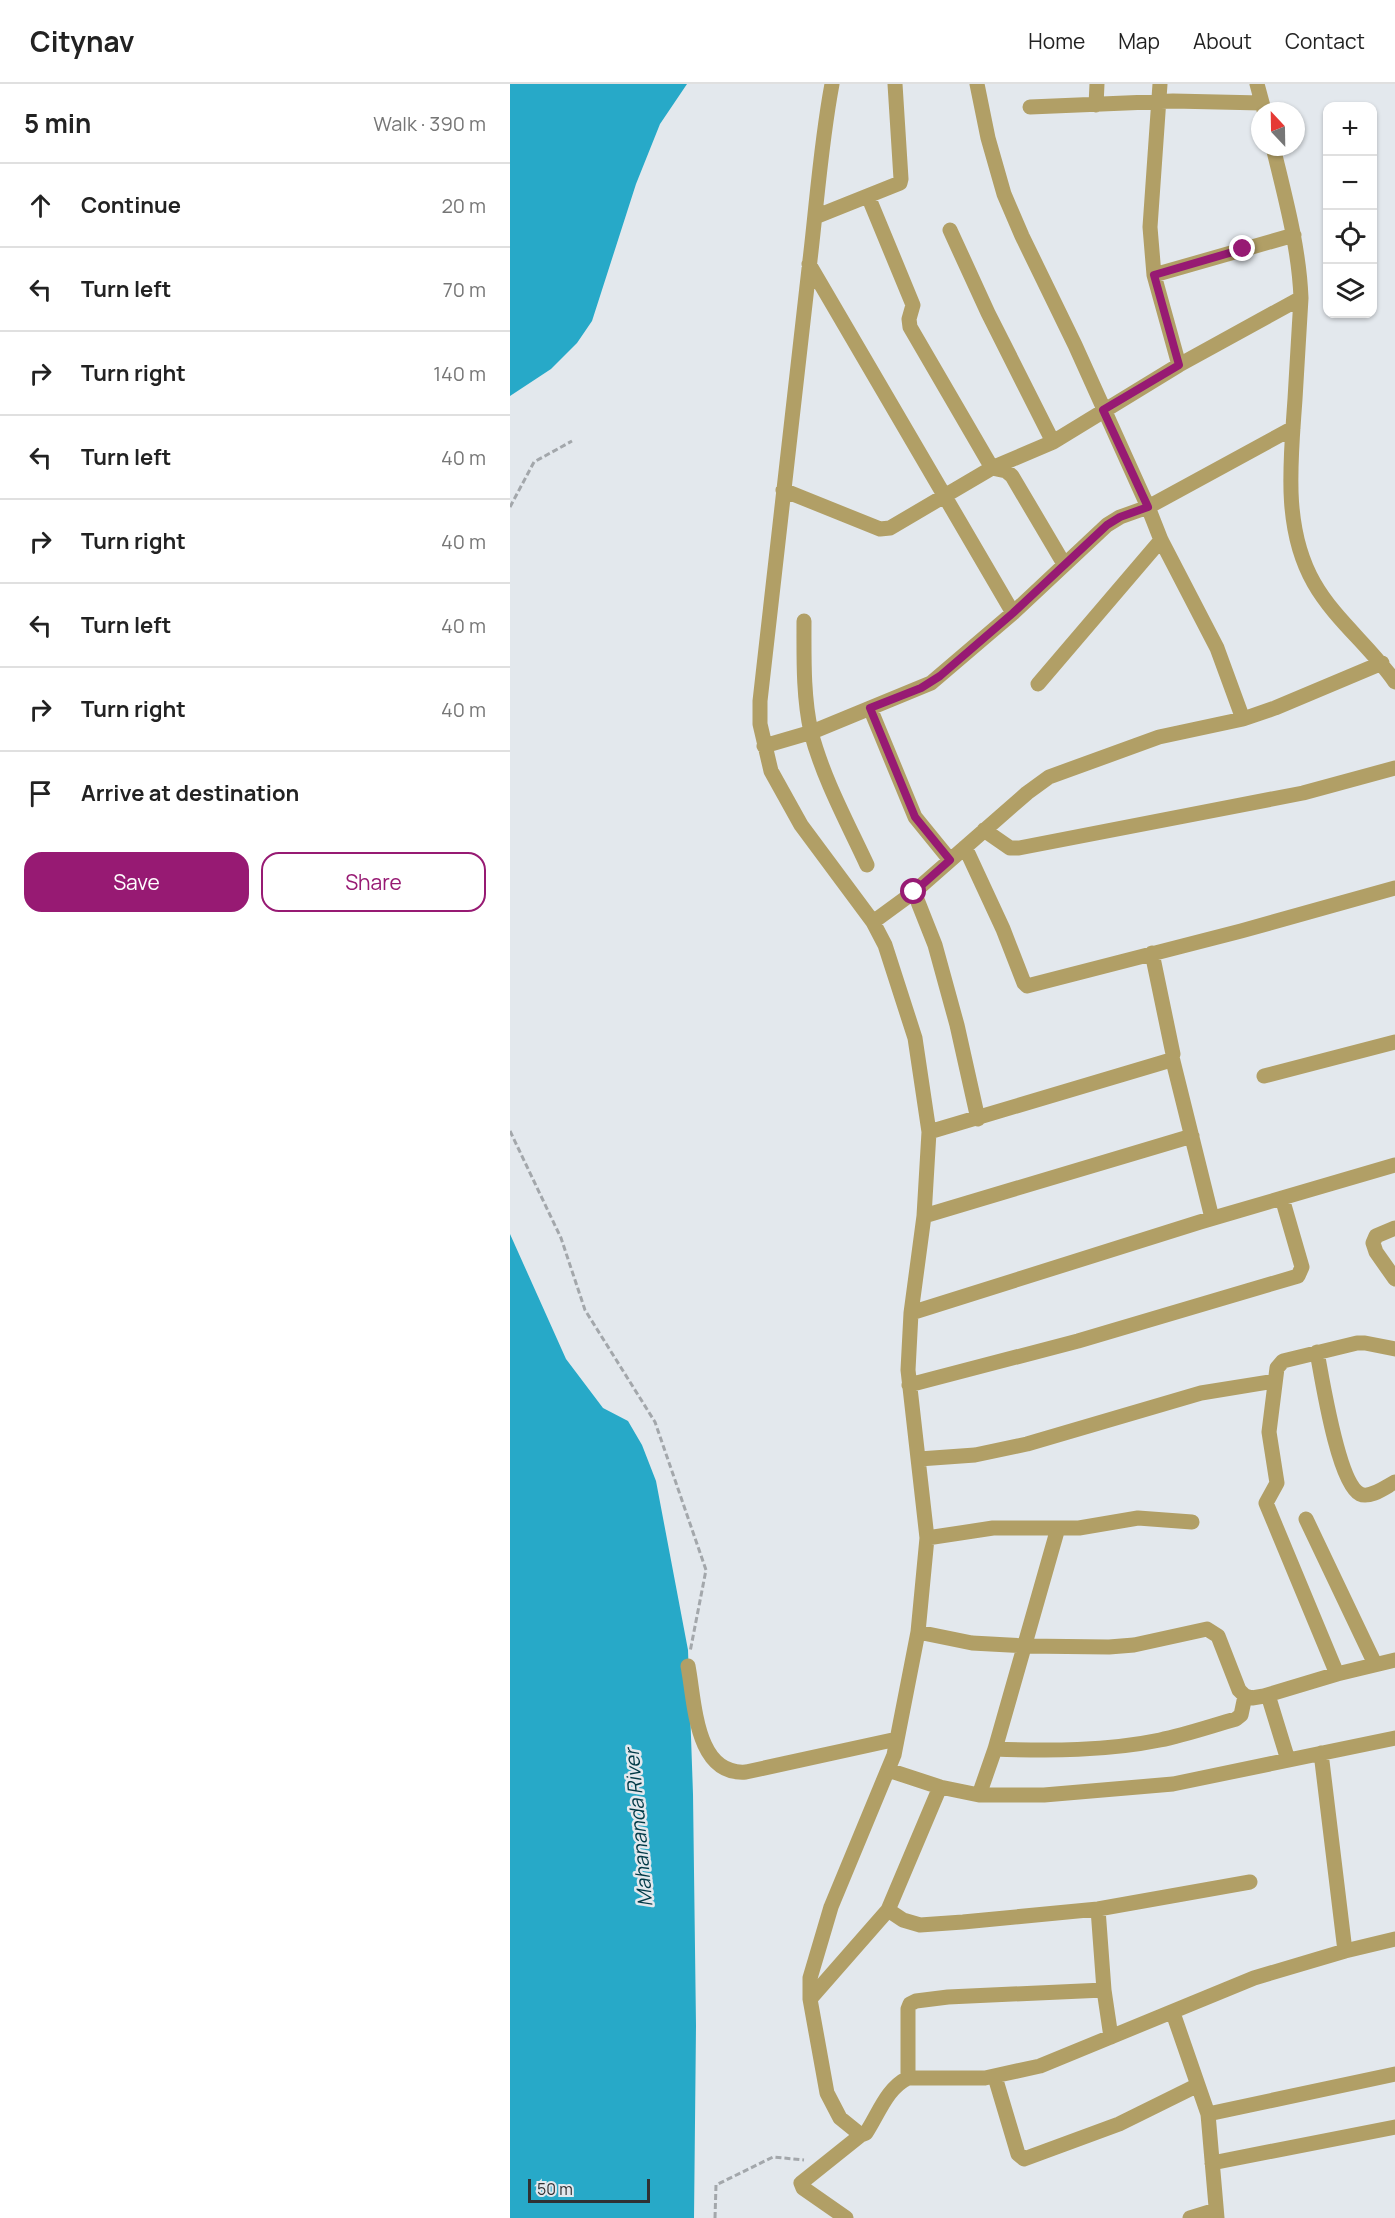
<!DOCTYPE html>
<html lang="en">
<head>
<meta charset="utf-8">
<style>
  body { margin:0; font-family:Manrope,sans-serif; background:#f2f2f2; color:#222 }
  .controls { position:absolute; right:18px; top:18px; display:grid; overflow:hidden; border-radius:12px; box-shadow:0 2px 4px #0004 }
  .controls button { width:54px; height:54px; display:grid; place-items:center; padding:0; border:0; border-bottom:2px solid #e0e0e0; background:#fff; color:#222; font:30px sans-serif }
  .compass { position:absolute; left:741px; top:18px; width:54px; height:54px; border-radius:50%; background:#fff; box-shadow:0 2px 4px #0004; rotate:338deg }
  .scale { position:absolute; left:18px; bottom:15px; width:122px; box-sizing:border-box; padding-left:6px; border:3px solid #2f3133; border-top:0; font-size:16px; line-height:21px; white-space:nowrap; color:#2f3133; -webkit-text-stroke:4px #e3e8ed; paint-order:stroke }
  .stop { position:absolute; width:18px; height:18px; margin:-14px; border:4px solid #971a73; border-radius:50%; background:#fff }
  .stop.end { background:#971a73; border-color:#fff; box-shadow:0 2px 6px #0008 }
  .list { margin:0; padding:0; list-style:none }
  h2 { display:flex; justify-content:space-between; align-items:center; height:78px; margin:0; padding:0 24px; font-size:26px }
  h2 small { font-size:20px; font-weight:400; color:#767676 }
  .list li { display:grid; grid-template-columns:39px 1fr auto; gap:18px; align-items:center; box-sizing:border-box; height:84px; padding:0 24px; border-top:2px solid #e0e0e0 }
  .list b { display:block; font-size:22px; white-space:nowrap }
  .list em { font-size:20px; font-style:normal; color:#767676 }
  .actions { display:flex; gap:12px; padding:18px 24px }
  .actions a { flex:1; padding:14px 0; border:2px solid #971a73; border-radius:18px; text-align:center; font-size:21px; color:#971a73 }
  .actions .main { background:#971a73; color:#fff }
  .icon { flex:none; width:33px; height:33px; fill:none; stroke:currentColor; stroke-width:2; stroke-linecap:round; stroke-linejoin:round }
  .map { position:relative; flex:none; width:885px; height:2134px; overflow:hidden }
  header { display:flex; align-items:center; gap:36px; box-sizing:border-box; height:84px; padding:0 30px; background:#fff; border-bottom:2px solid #e0e0e0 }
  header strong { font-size:28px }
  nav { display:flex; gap:33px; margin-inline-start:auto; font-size:21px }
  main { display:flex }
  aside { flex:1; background:#fff }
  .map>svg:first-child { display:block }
</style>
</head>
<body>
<header>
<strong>Citynav</strong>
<nav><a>Home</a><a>Map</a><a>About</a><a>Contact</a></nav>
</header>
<main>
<aside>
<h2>5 min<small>Walk · 390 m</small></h2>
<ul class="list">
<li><svg class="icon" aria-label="ahead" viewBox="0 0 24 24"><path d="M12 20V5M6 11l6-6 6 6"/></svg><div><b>Continue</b></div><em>20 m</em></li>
<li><svg class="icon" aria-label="left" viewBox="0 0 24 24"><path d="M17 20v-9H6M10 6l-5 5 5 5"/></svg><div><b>Turn left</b></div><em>70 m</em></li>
<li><svg class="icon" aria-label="right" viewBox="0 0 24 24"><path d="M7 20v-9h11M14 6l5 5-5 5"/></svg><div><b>Turn right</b></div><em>140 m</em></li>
<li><svg class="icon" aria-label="left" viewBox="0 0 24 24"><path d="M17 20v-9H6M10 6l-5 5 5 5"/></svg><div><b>Turn left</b></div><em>40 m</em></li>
<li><svg class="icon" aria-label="right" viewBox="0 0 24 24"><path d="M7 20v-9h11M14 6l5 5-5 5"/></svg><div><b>Turn right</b></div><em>40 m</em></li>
<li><svg class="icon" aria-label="left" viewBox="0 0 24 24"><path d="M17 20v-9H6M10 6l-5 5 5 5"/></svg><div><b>Turn left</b></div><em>40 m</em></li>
<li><svg class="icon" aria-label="right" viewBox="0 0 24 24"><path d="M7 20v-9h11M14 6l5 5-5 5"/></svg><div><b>Turn right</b></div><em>40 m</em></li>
<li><svg class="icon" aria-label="arrive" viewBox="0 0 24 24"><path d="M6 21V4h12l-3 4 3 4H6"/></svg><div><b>Arrive at destination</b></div></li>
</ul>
<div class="actions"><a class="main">Save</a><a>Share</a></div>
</aside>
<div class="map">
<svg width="885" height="2134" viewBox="0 0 885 2134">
  <rect width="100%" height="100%" fill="#e3e8ed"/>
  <path fill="#27a9c8" d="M0,0H177L150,40L126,100L82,237L67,259L41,285L0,312Z
    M0,1150L56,1275L93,1324L118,1337L132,1361L146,1397L178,1566L183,1710L186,1942L184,2134H0Z"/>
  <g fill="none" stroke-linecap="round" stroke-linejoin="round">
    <path stroke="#a3a7ab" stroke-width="3" stroke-dasharray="6 3" stroke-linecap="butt" d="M0,423L24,378L62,357
      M0,1047L51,1154L75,1226L145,1338L196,1486L180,1568
      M205,2134L206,2101L263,2073L294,2076"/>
    <path stroke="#b19f66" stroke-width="15" d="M322,0C311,58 307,117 300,176C282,323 266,470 250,617V640L261,687L291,741L363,838L375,861L405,954L419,1048L414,1132L401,1229L398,1286L417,1454L408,1548L384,1671L321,1823L300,1894V1915L317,2009L330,2034L351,2051L356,2049C369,2029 377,2004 398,1994H475L530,1982L744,1894L835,1867L885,1855
      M467,0L478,54L494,110L512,152L565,261L638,423L651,456L707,564L733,635
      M650,0L640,143L644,191L669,281
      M747,0L754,26
      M586,21L587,0
      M520,23L663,17L752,19
      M763,63C775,113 789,163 791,214C789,248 787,281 785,315C781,375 772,443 804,499C825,536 861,563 885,598
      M358,112L403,221L399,235L400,243L482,384L496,387L502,392L554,480
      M305,133L390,99L391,95L385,0
      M440,146L478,229L543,358
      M299,180L503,529
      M644,191L784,151
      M273,406L370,445L380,444L482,384L543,358L669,281L791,214
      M294,537C294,574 293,612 301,648C313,694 337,738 357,781
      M528,600L651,456
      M360,624L405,733L440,776
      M254,662L302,648L421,599L503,529L597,441L610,433L638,423L783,344
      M474,746L500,764H509L793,709L885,684
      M455,763L493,845L514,899L517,902L731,847L885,804
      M404,808L425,861L447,941L468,1035
      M363,838L404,808L517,709L539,693L649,653L733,635L765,624L872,579
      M662,973L702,1134
      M754,992L885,958
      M419,1048L661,976L663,970L642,869
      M414,1132L682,1052
      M885,1144L866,1152L863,1159L866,1168L885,1195
      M401,1229L690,1138L885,1081
      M807,1268C812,1294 828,1399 850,1410C860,1415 877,1402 885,1398
      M399,1301L568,1257L788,1192L792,1183L772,1114
      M409,1375L465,1371L517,1360L691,1309L765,1297
      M796,1435L865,1580
      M417,1454L483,1444H569L628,1434L682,1438
      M408,1548L462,1559L515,1562L599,1563L624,1561L697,1545L708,1552L729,1606L735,1612L742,1614L754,1612L827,1590L885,1576
      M178,1582C185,1618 185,1692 236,1688L387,1655
      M827,1590L756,1419L767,1399L759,1348L767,1284L773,1277L847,1259H855L885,1265
      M758,1611L778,1676
      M485,1665C539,1667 597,1667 650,1656C675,1651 701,1642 726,1635L731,1631L735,1612
      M811,1669L835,1867
      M378,1686L430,1703L469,1711H534L663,1700L885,1654
      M469,1711L485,1665L548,1444
      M588,1825L594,1906L601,1953
      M378,1826L393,1836L410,1841L453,1838L588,1825L740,1798
      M300,1915L378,1826L430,1703
      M663,1929L698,2030L707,2134
      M485,1993L508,2070L514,2075L609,2040L688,2001
      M398,1994V1925L400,1920L406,1917L438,1913L594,1906
      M698,2030L885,1990
      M702,2079L885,2043
      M336,2134L293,2104L291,2099L351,2051
      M680,2134L706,2126"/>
  </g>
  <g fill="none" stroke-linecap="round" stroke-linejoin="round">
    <path stroke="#971a73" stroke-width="8" d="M404,808L440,776L405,733L360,624L411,604L430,592L503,529L597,441L610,433L638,423L593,326L669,281L644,191L733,165"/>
  </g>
  <g text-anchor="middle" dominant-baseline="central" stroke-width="5" stroke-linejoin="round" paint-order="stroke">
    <g font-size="20" font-style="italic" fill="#003946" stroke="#e3e8ed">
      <text transform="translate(128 1744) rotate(-95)">Mahananda River</text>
    </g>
  </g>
</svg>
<div class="controls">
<button>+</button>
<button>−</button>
<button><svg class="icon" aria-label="locate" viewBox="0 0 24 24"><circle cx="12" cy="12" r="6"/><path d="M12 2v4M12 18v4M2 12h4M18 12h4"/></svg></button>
<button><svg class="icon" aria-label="layers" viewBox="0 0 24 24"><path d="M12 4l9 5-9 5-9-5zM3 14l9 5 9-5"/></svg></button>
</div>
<svg class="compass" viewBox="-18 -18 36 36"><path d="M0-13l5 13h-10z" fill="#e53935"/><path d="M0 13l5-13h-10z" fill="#767676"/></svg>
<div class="scale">50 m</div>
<div class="stop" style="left:404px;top:808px"></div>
<div class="stop end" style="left:733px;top:165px"></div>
</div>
</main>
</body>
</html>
